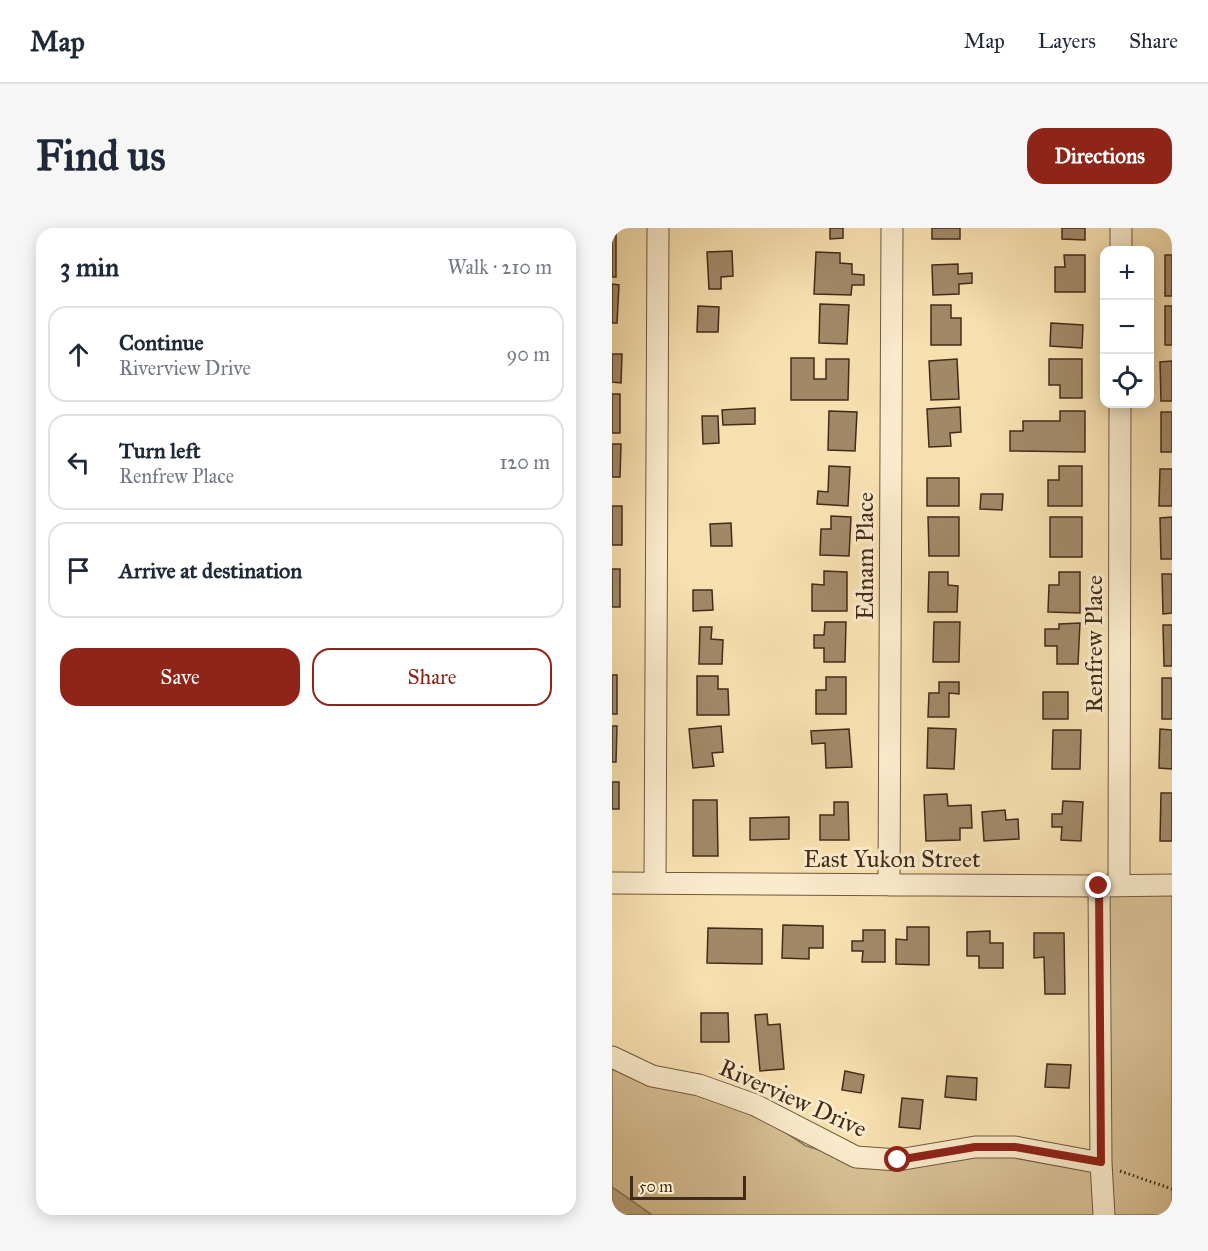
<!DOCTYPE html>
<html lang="en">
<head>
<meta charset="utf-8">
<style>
  body { margin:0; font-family:"IM FELL Great Primer",serif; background:#f6f6f7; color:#1f2937 }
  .controls { position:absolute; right:18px; top:18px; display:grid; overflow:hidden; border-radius:12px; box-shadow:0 3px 15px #0003 }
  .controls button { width:54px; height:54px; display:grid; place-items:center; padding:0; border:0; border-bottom:2px solid #e0e1e3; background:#fff; color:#1f2937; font:30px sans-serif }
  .scale { position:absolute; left:18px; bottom:15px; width:116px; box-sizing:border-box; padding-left:6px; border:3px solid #432b19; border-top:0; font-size:16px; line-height:21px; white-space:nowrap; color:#432b19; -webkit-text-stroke:4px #faebcc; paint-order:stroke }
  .stop { position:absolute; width:18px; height:18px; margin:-14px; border:4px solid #8f2418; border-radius:50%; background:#fff }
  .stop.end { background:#8f2418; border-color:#fff; box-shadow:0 2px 6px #0008 }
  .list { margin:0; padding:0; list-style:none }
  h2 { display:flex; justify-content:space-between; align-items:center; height:78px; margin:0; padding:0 24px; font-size:26px }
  h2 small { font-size:20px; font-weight:400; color:#747a83 }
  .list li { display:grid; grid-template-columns:39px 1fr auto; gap:18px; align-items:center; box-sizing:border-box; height:96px; margin:0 12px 12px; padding:0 12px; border:2px solid #e0e1e3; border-radius:18px }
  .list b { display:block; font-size:22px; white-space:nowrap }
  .list p { margin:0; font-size:20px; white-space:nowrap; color:#747a83 }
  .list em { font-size:20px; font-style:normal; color:#747a83 }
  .actions { display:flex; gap:12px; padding:18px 24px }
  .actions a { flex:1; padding:14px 0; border:2px solid #8f2418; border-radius:18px; text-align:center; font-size:21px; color:#8f2418 }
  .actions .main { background:#8f2418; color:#fff }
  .icon { flex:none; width:33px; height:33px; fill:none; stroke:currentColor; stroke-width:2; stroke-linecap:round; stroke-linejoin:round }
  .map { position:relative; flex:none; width:560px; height:987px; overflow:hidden; border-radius:18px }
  header { display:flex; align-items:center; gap:36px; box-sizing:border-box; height:84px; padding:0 30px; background:#fff; border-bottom:2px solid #e0e1e3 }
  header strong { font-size:28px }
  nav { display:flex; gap:33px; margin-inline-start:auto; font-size:21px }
  .intro { display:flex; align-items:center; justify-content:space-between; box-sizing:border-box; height:144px; padding:0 36px }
  h1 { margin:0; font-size:42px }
  .button { padding:15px 27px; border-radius:18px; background:#8f2418; color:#fff; font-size:21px; font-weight:700 }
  main { display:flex; gap:36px; padding:0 36px }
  aside { flex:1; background:#fff; border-radius:18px; box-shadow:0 3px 15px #0003 }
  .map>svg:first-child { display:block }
</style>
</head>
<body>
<header>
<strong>Map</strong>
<nav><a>Map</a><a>Layers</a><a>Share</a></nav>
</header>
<div class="intro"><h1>Find us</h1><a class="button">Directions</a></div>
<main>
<aside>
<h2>3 min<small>Walk · 210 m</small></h2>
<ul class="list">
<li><svg class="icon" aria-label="ahead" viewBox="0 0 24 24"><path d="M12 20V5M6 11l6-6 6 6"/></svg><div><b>Continue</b><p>Riverview Drive</p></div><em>90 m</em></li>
<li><svg class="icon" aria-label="left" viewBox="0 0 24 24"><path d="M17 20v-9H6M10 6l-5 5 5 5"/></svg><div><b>Turn left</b><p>Renfrew Place</p></div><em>120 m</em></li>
<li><svg class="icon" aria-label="arrive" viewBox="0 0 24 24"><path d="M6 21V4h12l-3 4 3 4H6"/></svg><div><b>Arrive at destination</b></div></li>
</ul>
<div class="actions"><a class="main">Save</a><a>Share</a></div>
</aside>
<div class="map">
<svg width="560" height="987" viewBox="0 0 560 987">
  <rect width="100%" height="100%" fill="#f7e0b0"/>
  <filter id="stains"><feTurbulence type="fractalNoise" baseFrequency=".00333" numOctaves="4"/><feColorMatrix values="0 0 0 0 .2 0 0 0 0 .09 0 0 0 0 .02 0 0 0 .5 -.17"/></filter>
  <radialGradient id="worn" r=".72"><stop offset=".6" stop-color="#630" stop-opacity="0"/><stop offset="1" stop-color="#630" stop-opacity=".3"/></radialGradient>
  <path fill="#d8c196" stroke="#8e7658" stroke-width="1.5" d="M560,666V987H500L495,667Z
    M0,836L145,886L194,918L262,938L350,926L401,927L482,937L485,987H40L0,959Z"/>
  <path fill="#baa27d" stroke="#8a7255" stroke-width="1.5" d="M0,959L40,987H0Z"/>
  <path fill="#a18968" stroke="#432b19" stroke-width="1.5" d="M218,0H231V10L218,11Z
    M320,0H348V11H320Z
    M450,0H473V12L450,11Z
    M0,4H4V49H0Z
    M120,23L121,48L109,49V61H97L95,24Z
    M204,24L228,25V35L240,36V46L252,47V57H240L239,67L202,66Z
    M452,27H473V64H443V39H453Z
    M553,27H560V68H553Z
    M346,36V46L360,45V55L347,56V66L321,67L320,37Z
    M0,56L7,57L5,95H0Z
    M208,76L237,77L235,116L207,115Z
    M319,77H339V90H349V117H319Z
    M86,78L107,79L106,104H85Z
    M553,78H560V117H553Z
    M439,95L471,97L470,120L438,118Z
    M0,126H10L9,155L0,154Z
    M179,130H202V151H214V131H237L236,172H179Z
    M345,131L347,171L319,172L317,133Z
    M437,131H470V170H448V157H437Z
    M560,133V173H549L548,134Z
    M0,166H8V205H0Z
    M348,179L349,204L338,205L339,218L317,219L315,181Z
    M143,180V196L111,197L110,182Z
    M217,183L245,184L243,223L216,222Z
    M448,183H473V224L398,223V203H411V193H448Z
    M549,184H560V224H549Z
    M90,188H106L107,215L91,216Z
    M0,216H9L8,249H0Z
    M217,238L238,239L236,278L205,276L206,263L216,264Z
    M447,238H470V278H436V252H447Z
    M548,241H560V278H547Z
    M315,250H347V278H315Z
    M369,266H391L390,282L368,281Z
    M0,278H10V317H0Z
    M219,288L239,289L237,328L208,327L209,301H219Z
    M316,289H347V328H317Z
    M438,289H470V329H438Z
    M560,289V331H549L548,290Z
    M119,295L120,318H99L98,296Z
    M0,341H8V379H0Z
    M212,343L235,344V383H200V356L212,357Z
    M317,344H336V357L346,358L345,384H316Z
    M447,344H468V385L436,384L437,357H447Z
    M550,346H560V385L551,386Z
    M81,362H100L101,382L81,383Z
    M213,394H234L233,434H212V420H202V407H212Z
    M322,394H348L347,434H321Z
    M468,395L466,436H445V418H433V401H447V396Z
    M551,397H560V438H552Z
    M88,399H100L99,411L111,412L110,436H87Z
    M0,447H5V486H0Z
    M85,448H106V461H116L117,487H85Z
    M214,449H234V486H204V462H214Z
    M550,450H560V491H550Z
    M327,454H347V466L337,465V489H316L317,465H327Z
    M431,464H456V491H431Z
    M0,498H5L4,534H0Z
    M109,498L111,524L100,525L102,538L81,540L77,501Z
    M316,500L344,501L342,541L315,540Z
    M237,501L240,539L214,540L213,515L200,516L199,503Z
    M548,501L560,502V541L547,540Z
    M441,502H469L468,541H440Z
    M0,554H7V581H0Z
    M549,565H560V613H548Z
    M335,566L336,578L359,577L360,600H348V612L314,613L312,567Z
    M81,572H105L106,628H81Z
    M451,573L471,574L469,613L449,612L450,599H440V586H450Z
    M222,574H236L237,612H208V587H222Z
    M393,582L394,592L406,591L407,611L372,613L370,584Z
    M177,589V611L138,612V590Z
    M171,697L211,698V720H197V731L170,730Z
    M295,699H317V737L284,736V711L295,712Z
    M96,700L150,701V736L95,735Z
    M251,702H273V734H250L251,723H240V713H251Z
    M378,703V715H391V740H367V728H355V704Z
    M422,705H452L453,766H433L432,729L422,730Z
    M89,785H116L117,814H89Z
    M155,786L156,797L168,796L172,841L148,843L143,787Z
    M435,836L459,837L457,860L433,859Z
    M233,843L252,847L249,865L230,862Z
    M335,848L365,850L364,872L333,869Z
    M290,870L311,872L308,901L287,899Z"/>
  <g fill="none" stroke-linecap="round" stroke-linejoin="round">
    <g stroke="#70583f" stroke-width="23">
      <path id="minor" d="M509,22V0
        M0,655L487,658L560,657
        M43,655L46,0
        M277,657L280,0
        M507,657L508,176
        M487,658L489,935L492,987
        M0,829L40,848L87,857L143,877L244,929L286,932L363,919H403L489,935"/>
    </g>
    <path stroke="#432b19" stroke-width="3" stroke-dasharray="1.5 3" stroke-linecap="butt" d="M508,943L560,961"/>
    <use href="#minor" stroke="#faebcc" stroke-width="21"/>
  </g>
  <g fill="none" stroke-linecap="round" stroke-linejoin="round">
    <path stroke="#8f2418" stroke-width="8" d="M286,932L363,919H403L489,934L487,658"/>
  </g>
  <g text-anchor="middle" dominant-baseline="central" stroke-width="6" stroke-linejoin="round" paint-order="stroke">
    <g font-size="24" fill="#432b19" stroke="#faebcc">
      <text transform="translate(253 328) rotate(-90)">Ednam Place</text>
      <text transform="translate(482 416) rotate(-90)">Renfrew Place</text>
      <text x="280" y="631">East Yukon Street</text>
      <text transform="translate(181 870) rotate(24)">Riverview Drive</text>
    </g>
  </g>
  <rect width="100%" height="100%" filter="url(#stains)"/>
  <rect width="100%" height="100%" fill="url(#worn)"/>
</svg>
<div class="controls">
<button>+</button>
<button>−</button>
<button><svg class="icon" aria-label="locate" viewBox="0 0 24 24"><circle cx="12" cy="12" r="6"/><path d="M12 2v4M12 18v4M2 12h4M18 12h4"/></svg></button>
</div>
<div class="scale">50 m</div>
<div class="stop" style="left:286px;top:932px"></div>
<div class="stop end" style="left:487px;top:658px"></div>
</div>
</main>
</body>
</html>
